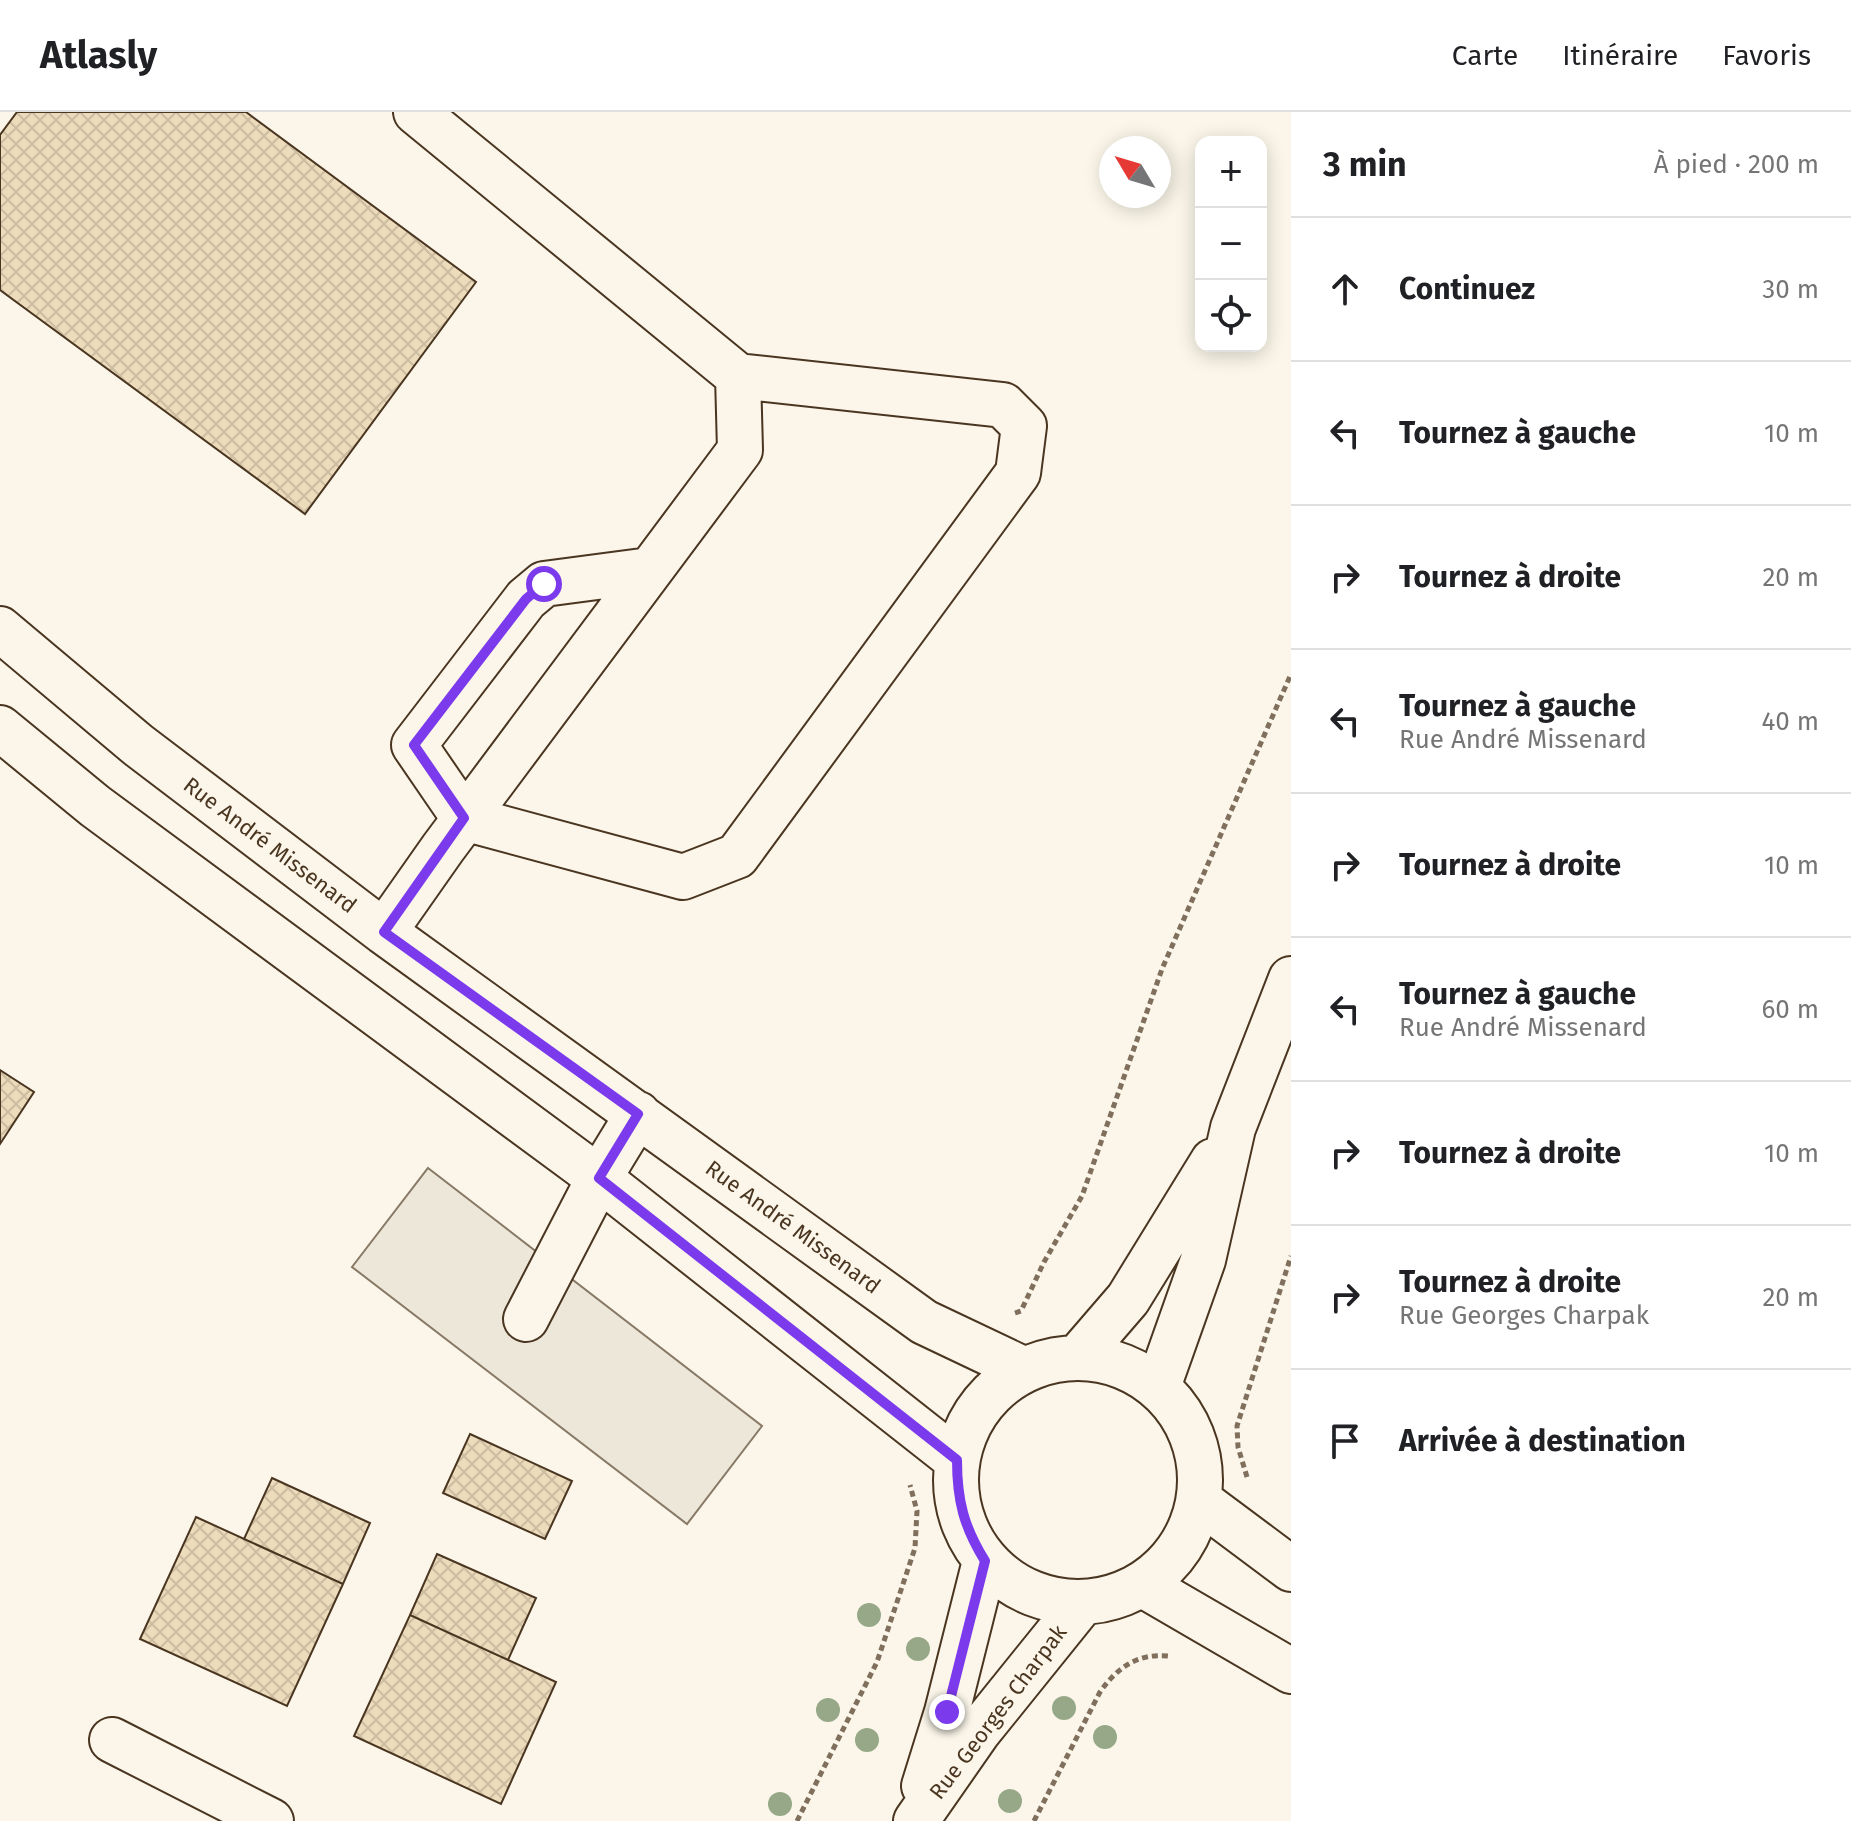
<!DOCTYPE html>
<html lang="fr">
<head>
<meta charset="utf-8">
<style>
  body { margin:0; font-family:"Fira Sans",sans-serif; background:#f2f2f2; color:#202124 }
  .controls { position:absolute; right:24px; top:24px; display:grid; overflow:hidden; border-radius:16px; box-shadow:0 4px 20px #0003 }
  .controls button { width:72px; height:72px; display:grid; place-items:center; padding:0; border:0; border-bottom:2px solid #e0e0e0; background:#fff; color:#202124; font:40px sans-serif }
  .compass { position:absolute; left:1099px; top:24px; width:72px; height:72px; border-radius:50%; background:#fff; box-shadow:0 4px 20px #0003; rotate:308deg }
  .stop { position:absolute; width:24px; height:24px; margin:-18px; border:6px solid #7c3aed; border-radius:50%; background:#fff }
  .stop.end { background:#7c3aed; border-color:#fff; box-shadow:0 2px 8px #0008 }
  .list { margin:0; padding:0; list-style:none }
  h2 { display:flex; justify-content:space-between; align-items:center; height:104px; margin:0; padding:0 32px; font-size:34px }
  h2 small { font-size:26px; font-weight:400; color:#757577 }
  .list li { display:grid; grid-template-columns:52px 1fr auto; gap:24px; align-items:center; box-sizing:border-box; height:144px; padding:0 32px; border-top:2px solid #e0e0e0 }
  .list b { display:block; font-size:30px; white-space:nowrap }
  .list p { margin:0; font-size:26px; white-space:nowrap; color:#757577 }
  .list em { font-size:26px; font-style:normal; color:#757577 }
  .icon { flex:none; width:44px; height:44px; fill:none; stroke:currentColor; stroke-width:2; stroke-linecap:round; stroke-linejoin:round }
  .map { position:relative; flex:none; width:1291px; height:1709px; overflow:hidden }
  header { display:flex; align-items:center; gap:48px; box-sizing:border-box; height:112px; padding:0 40px; background:#fff; border-bottom:2px solid #e0e0e0 }
  header strong { font-size:38px }
  nav { display:flex; gap:44px; margin-inline-start:auto; font-size:28px }
  main { display:flex }
  aside { flex:1; background:#fff }
  .map>svg:first-child { display:block }
</style>
</head>
<body>
<header>
<strong>Atlasly</strong>
<nav><a>Carte</a><a>Itinéraire</a><a>Favoris</a></nav>
</header>
<main>
<div class="map">
<svg width="1291" height="1709" viewBox="0 0 1291 1709">
  <defs>
    <pattern id="building-cross-hatch" width="8" height="8" patternUnits="userSpaceOnUse" patternTransform="scale(2)"><rect width="8" height="8" fill="#ecdcbc"/><path d="M0 0l8 8M0 8l8-8" fill="none" stroke="#ccbda1"/></pattern>
  </defs>
  <rect width="100%" height="100%" fill="#fbf6e9"/>
  <path fill="#ede7d9" stroke="#887966" stroke-width="2" d="M428,1056L762,1314L687,1412L352,1155Z"/>
  <path fill="url(#building-cross-hatch)" stroke="#4a3520" stroke-width="2" d="M17,0H246L476,170L305,402L0,178V23Z
    M0,958L34,980L0,1032Z
    M470,1322L572,1369L545,1427L443,1381Z
    M272,1366L370,1411L343,1472L244,1427Z
    M196,1405L343,1472L287,1594L140,1527Z
    M437,1442L536,1486L508,1548L410,1503Z
    M410,1503L556,1570L501,1692L354,1624Z"/>
  <g fill="none" stroke-linecap="round" stroke-linejoin="round">
    <g stroke="#4a3520" stroke-width="48">
      <path id="minor" d="M650,458L544,472L526,487L414,633L464,706L683,765L737,744L1018,361L1024,314L1003,293L738,264
        M0,517L138,633L384,820L924,1210L1025,1258
        M0,616L95,694L599,1066L957,1348
        M384,820L443,736L740,338L738,264L416,0
        M526,1207L599,1066L638,1002
        M1078,1245L1128,1187L1213,1049
        M956 1368a122 122 0 1 1 244 0a122 122 0 1 1-244 0Z
        M1158,1275L1203,1148L1233,1016L1291,867
        M1200,1389L1291,1457
        M1143,1473L1291,1559
        M112,1628L271,1709
        M924,1674L947,1600L985,1449
        M916,1709L978,1620L1082,1491"/>
    </g>
    <path stroke="#7f6f5c" stroke-width="5" stroke-dasharray="6 4" stroke-linecap="butt" d="M1015,1201L1021,1199L1044,1150L1082,1084L1162,857L1291,562
      M1247,1365L1238,1335L1237,1314L1291,1144
      M797,1709L877,1550L915,1436L917,1399L910,1373
      M1034,1709L1100,1580C1117,1556 1137,1541 1168,1544"/>
    <use href="#minor" stroke="#fbf6e9" stroke-width="44"/>
  </g>
  <g fill="#96a887">
    <circle cx="869" cy="1503" r="12"/>
    <circle cx="918" cy="1537" r="12"/>
    <circle cx="1064" cy="1596" r="12"/>
    <circle cx="828" cy="1598" r="12"/>
    <circle cx="1105" cy="1625" r="12"/>
    <circle cx="867" cy="1628" r="12"/>
    <circle cx="1010" cy="1689" r="12"/>
    <circle cx="780" cy="1692" r="12"/>
  </g>
  <g fill="none" stroke-linecap="round" stroke-linejoin="round">
    <path stroke="#7c3aed" stroke-width="10" d="M544,472L526,487L414,633L464,706L384,820L638,1002L599,1066L957,1348C957,1389 964,1415 985,1449L947,1600"/>
  </g>
  <g text-anchor="middle" dominant-baseline="central" stroke-width="6" stroke-linejoin="round" paint-order="stroke">
    <g font-size="22" fill="#4a3520" stroke="#fbf6e9">
      <text transform="translate(270 733) rotate(37)">Rue André Missenard</text>
      <text transform="translate(793 1115) rotate(36)">Rue André Missenard</text>
      <text transform="translate(998 1600) rotate(-53)">Rue Georges Charpak</text>
    </g>
  </g>
</svg>
<div class="controls">
<button>+</button>
<button>−</button>
<button><svg class="icon" aria-label="locate" viewBox="0 0 24 24"><circle cx="12" cy="12" r="6"/><path d="M12 2v4M12 18v4M2 12h4M18 12h4"/></svg></button>
</div>
<svg class="compass" viewBox="-18 -18 36 36"><path d="M0-13l5 13h-10z" fill="#e53935"/><path d="M0 13l5-13h-10z" fill="#757577"/></svg>
<div class="stop" style="left:544px;top:472px"></div>
<div class="stop end" style="left:947px;top:1600px"></div>
</div>
<aside>
<h2>3 min<small>À pied · 200 m</small></h2>
<ul class="list">
<li><svg class="icon" aria-label="ahead" viewBox="0 0 24 24"><path d="M12 20V5M6 11l6-6 6 6"/></svg><div><b>Continuez</b></div><em>30 m</em></li>
<li><svg class="icon" aria-label="left" viewBox="0 0 24 24"><path d="M17 20v-9H6M10 6l-5 5 5 5"/></svg><div><b>Tournez à gauche</b></div><em>10 m</em></li>
<li><svg class="icon" aria-label="right" viewBox="0 0 24 24"><path d="M7 20v-9h11M14 6l5 5-5 5"/></svg><div><b>Tournez à droite</b></div><em>20 m</em></li>
<li><svg class="icon" aria-label="left" viewBox="0 0 24 24"><path d="M17 20v-9H6M10 6l-5 5 5 5"/></svg><div><b>Tournez à gauche</b><p>Rue André Missenard</p></div><em>40 m</em></li>
<li><svg class="icon" aria-label="right" viewBox="0 0 24 24"><path d="M7 20v-9h11M14 6l5 5-5 5"/></svg><div><b>Tournez à droite</b></div><em>10 m</em></li>
<li><svg class="icon" aria-label="left" viewBox="0 0 24 24"><path d="M17 20v-9H6M10 6l-5 5 5 5"/></svg><div><b>Tournez à gauche</b><p>Rue André Missenard</p></div><em>60 m</em></li>
<li><svg class="icon" aria-label="right" viewBox="0 0 24 24"><path d="M7 20v-9h11M14 6l5 5-5 5"/></svg><div><b>Tournez à droite</b></div><em>10 m</em></li>
<li><svg class="icon" aria-label="right" viewBox="0 0 24 24"><path d="M7 20v-9h11M14 6l5 5-5 5"/></svg><div><b>Tournez à droite</b><p>Rue Georges Charpak</p></div><em>20 m</em></li>
<li><svg class="icon" aria-label="arrive" viewBox="0 0 24 24"><path d="M6 21V4h12l-3 4 3 4H6"/></svg><div><b>Arrivée à destination</b></div></li>
</ul>
</aside>
</main>
</body>
</html>
